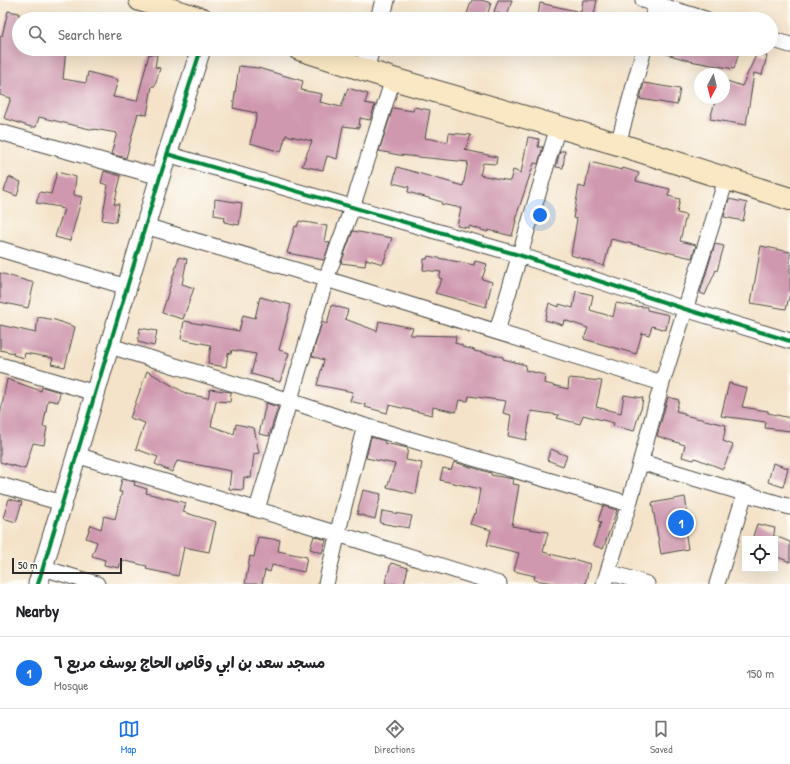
<!DOCTYPE html>
<html lang="en">
<head>
<meta charset="utf-8">
<style>
  body { margin:0; font-family:"Patrick Hand","Playpen Sans Arabic",sans-serif; background:#f2f2f2; color:#202124 }
  .controls { position:absolute; right:12px; bottom:12px; display:grid; overflow:hidden; border-radius:0px; box-shadow:0 4px 16px #0002 }
  .controls button { width:36px; height:36px; display:grid; place-items:center; padding:0; border:0; border-bottom:1px solid #e0e0e0; background:#fff; color:#202124; font:20px sans-serif }
  .compass { position:absolute; left:694px; top:68px; width:36px; height:36px; border-radius:50%; background:#fff; box-shadow:0 4px 16px #0002; rotate:187deg }
  .scale { position:absolute; left:12px; bottom:10px; width:110px; box-sizing:border-box; padding-left:4px; border:2px solid #2b2b2b; border-top:0; font-size:11px; line-height:14px; white-space:nowrap; color:#2b2b2b; -webkit-text-stroke:3px #fdfcf7; paint-order:stroke }
  .you { position:absolute; left:540px; top:215px; width:14px; height:14px; margin:-10px; border:3px solid #fff; border-radius:50%; background:#1a73e8; box-shadow:0 0 0 6px #1a73e833 }
  .badge { display:grid; place-items:center; width:26px; height:26px; border-radius:50%; background:#1a73e8; color:#fff; font-size:13px; font-weight:700 }
  .pin { position:absolute; translate:-50% -50%; border:2px solid #fff; box-shadow:0 1px 4px #0006 }
  .list { margin:0; padding:0; list-style:none }
  h2 { display:flex; justify-content:space-between; align-items:center; height:52px; margin:0; padding:0 16px; font-size:17px }
  h2 small { font-size:13px; font-weight:400; color:#757577 }
  .list li { display:grid; grid-template-columns:26px 1fr auto; gap:12px; align-items:center; box-sizing:border-box; height:72px; padding:0 16px; border-top:1px solid #e0e0e0 }
  .list b { display:block; font-size:15px; white-space:nowrap }
  .list p { margin:0; font-size:13px; white-space:nowrap; color:#757577 }
  .list em { font-size:13px; font-style:normal; color:#757577 }
  .icon { flex:none; width:22px; height:22px; fill:none; stroke:currentColor; stroke-width:2; stroke-linecap:round; stroke-linejoin:round }
  .map { position:relative; flex:none; width:790px; height:584px; overflow:hidden }
  .search { position:absolute; background:#fff; box-shadow:0 4px 16px #0002; left:12px; right:12px; top:12px; height:44px; display:flex; align-items:center; gap:10px; box-sizing:border-box; padding:0 14px; border-radius:22px; color:#757577; font-size:15px }
  .sheet { height:124px; background:#fff }
  nav { display:flex; justify-content:space-around; align-items:center; box-sizing:border-box; height:56px; border-top:1px solid #e0e0e0; background:#fff; font-size:11px; color:#757577 }
  nav a { display:grid; justify-items:center; gap:2px }
  nav .on { color:#1a73e8 }
  .map>svg:first-child { display:block }
</style>
</head>
<body>
<div class="map">
<svg width="790" height="584" viewBox="0 0 790 584">
  <rect width="100%" height="100%" fill="#fdfcf7"/>
  <filter id="ink" filterUnits="userSpaceOnUse"><feTurbulence type="fractalNoise" baseFrequency=".025" numOctaves="2"/><feDisplacementMap in="SourceGraphic" scale="8" xChannelSelector="R" yChannelSelector="G"/><feConvolveMatrix kernelMatrix="1 2 1 2 8 2 1 2 1" color-interpolation-filters="sRGB"/></filter>
  <filter id="wash" filterUnits="userSpaceOnUse"><feTurbulence type="fractalNoise" baseFrequency=".012" numOctaves="4" result="noise"/><feDisplacementMap in="SourceGraphic" scale="16" xChannelSelector="R" yChannelSelector="G"/><feGaussianBlur stdDeviation="0.9" result="paint"/><feColorMatrix in="noise" values="0 0 0 0 0 0 0 0 0 0 0 0 0 0 0 0 0 1.4 0 .05"/><feComposite in="paint" operator="in"/></filter>
  <g filter="url(#wash)">
    <rect width="100%" height="100%" fill="#f4e3c9"/>
    <g id="blocks">
      <path fill="#cf98af" d="M472,0H481L491,3L486,19H465Z
        M498,0H512L507,16L494,12Z
        M583,0H597L593,19H553L538,16L540,3L581,12Z
        M8,11L19,13V49H66L63,79L86,83L88,72L118,80L113,97L137,101L149,54L157,55L155,67L160,68L155,86H152L147,115L138,113L126,158L111,154L117,133L94,129V130L39,117L36,127H31L4,118L11,98L0,95V36H2Z
        M661,49H740L734,69L690,61L660,52Z
        M757,53L767,56L762,75L754,73L746,125L710,119L716,98H724V80L742,86Z
        M239,66L258,68L303,81L301,90L322,94L320,102L341,107L348,88L368,94L365,103L375,105L370,120L360,118L359,128L343,126L337,159L327,156L323,170L302,166L312,141L286,135L281,152L250,143L257,114L256,113L233,108Z
        M644,83L680,89L677,105L640,99Z
        M414,107L430,110L425,138L448,142L449,133L471,135L465,150L497,157L496,164L483,163L480,175L510,181L513,170L521,173L528,137L539,139L538,147H543L538,164L534,163L515,220H516L512,236L488,230V232L469,226V228L457,226L461,208L441,204L442,202L408,192L409,187L393,183L397,167L463,186L468,162L399,155L379,151L393,108L413,111Z
        M560,151H565L563,168L556,167Z
        M590,162L622,170L623,168L639,173L636,181L670,189L668,196L680,199L677,213L686,215L680,241L696,245L692,258L611,239L604,266L571,255L577,219L573,218L579,186L585,188Z
        M104,171L121,176L114,204H119L116,222L102,220L108,185L101,183Z
        M57,172L76,177L74,195L82,197L70,241L55,237L64,209L59,208L60,207L36,203L40,192L51,194Z
        M9,177L21,182L17,196L4,191Z
        M215,199L242,203L239,225L224,222L225,217L214,215Z
        M729,199L747,203L743,221L724,217Z
        M299,221L327,226L324,241L330,243L324,260L287,253L295,226L297,227Z
        M353,231L392,238L383,264L366,259L365,266L341,263Z
        M715,244L724,246L717,271L716,270L705,295L700,293Z
        M761,246L790,252V294L786,309L751,303Z
        M428,256L474,265L475,261L487,264L482,279L492,282L486,307L435,293L442,279L439,278L441,272L423,270L424,259H427Z
        M179,257L187,259L182,284L194,288L183,319L162,313Z
        M0,273L34,283L28,308L0,302Z
        M576,291L593,295L590,310L613,317L616,303L633,306L647,307V310L669,315L666,330L652,326L649,335L642,333L636,354L584,339L588,328L564,320L563,325L545,320L549,303L559,307V304L573,308Z
        M260,297L291,305L279,350L289,353L280,382L251,374L256,354L232,350L231,354L228,353L226,367L208,364L211,345L181,339L184,321L239,331L243,315L255,318Z
        M332,305L348,310L345,319L377,331L379,321L413,328L410,335L456,336L455,343L462,345V347L475,350L474,351L503,357V359L526,365L525,370L545,375L544,383L568,389L569,378L602,381L596,407L621,413L624,395L643,398L641,410H640L634,431L613,426L614,423L583,415L580,424L557,418L559,415L531,411L526,440L508,436L511,415L503,413L506,401L469,396L468,401L459,400L456,412L433,407L432,415L389,405L387,413L365,407L366,405L350,401L353,392L317,385L324,360L312,356L322,322L327,324Z
        M38,317L55,320L75,327L65,367L51,364L53,358L25,353L24,358L13,355L14,353L0,350V325L36,333Z
        M140,328L157,331L154,346L138,342Z
        M147,371L187,394L208,398L210,389L231,392L230,402L216,401L211,426L234,434L236,424L254,428L259,453L254,454L251,478L244,477L243,490L229,489L231,471L177,461L172,472L155,464L158,457L136,449L145,423L130,418Z
        M7,379L41,391L42,387L60,392L58,402L48,400L43,427H47L44,445L33,443L25,469L0,462V416Z
        M729,383L747,388L742,407L768,411V413L790,418V431L765,428L766,422L721,416Z
        M668,397L679,400L676,411L684,413V415L726,425L723,441L733,445L723,469L695,458L694,460L682,457L685,445L657,436Z
        M266,403L278,407L269,436L259,434Z
        M371,437L385,441L384,443L408,448L406,460L422,463L416,494L387,487L395,464L366,458Z
        M551,449L567,456L563,466L547,460Z
        M454,462L491,473V475L513,479L512,484L519,485L512,526L548,532L543,552L573,560V559L590,564L585,584H560L534,580L535,576L514,571L519,553L487,545L491,530L470,524L474,513L476,514L480,489L440,480L443,468L451,470Z
        M773,463L788,468L783,487L768,482Z
        M122,479L135,482L134,485L147,489L146,493L186,503L183,512L216,522L209,552L184,547L178,576L146,569L147,566L121,560L119,568L104,565L105,560L92,556L97,542L86,538L91,525L101,529L104,516L115,519L122,492H119Z
        M363,490L381,494L375,519L357,514Z
        M685,497L689,522L684,523L688,549L661,554L652,503Z
        M9,499L22,502L16,522L3,518Z
        M603,506L617,510L603,549L593,545L601,522L598,521Z
        M382,511L412,516L409,528L380,523Z
        M757,524L775,528L773,539H752Z
        M314,536L326,540L322,553L310,549Z
        M775,536L790,542V562L775,556Z
        M258,537L280,540L278,551L307,557L304,572L272,565L270,572L265,570L262,584H245L250,556L254,557Z
        M391,563L408,568L404,584H385Z"/>
    </g>
  </g>
  <g filter="url(#ink)">
    <use href="#blocks" fill-opacity="0" stroke="#494743" stroke-width="1"/>
    <g fill="none" stroke-linecap="round" stroke-linejoin="round">
      <g stroke="#494743" stroke-width="17">
        <path id="minor" d="M643,0L705,19
          M652,19L657,0
          M771,39L790,45
          M0,132L160,177
          M618,144L644,49
          M167,154L519,255L685,309L790,341
          M145,226L326,279L662,383
          M0,249L127,287
          M497,331L558,127
          M110,346L290,401L365,426L629,504
          M0,365L95,393
          M76,455L338,534L499,584
          M641,462L790,507
          M0,485L62,503
          M257,509L326,279L352,208L393,79
          M43,568L97,584
          M609,572L647,584
          M326,584L345,502L365,426
          M604,584L629,504L662,383L726,180
          M717,584L745,493"/>
      </g>
      <g stroke="#494743" stroke-width="21">
        <path id="tertiary" d="M380,19L385,0
          M364,69L370,49
          M38,584L160,177L201,49"/>
      </g>
      <g stroke="#494743" stroke-width="24">
        <path id="secondary" d="M140,0L202,19
          M299,49L393,79L618,144L790,199"/>
      </g>
      <use href="#minor" stroke="#fff" stroke-width="15"/>
      <use href="#tertiary" stroke="#fff" stroke-width="19"/>
      <use href="#secondary" stroke="#fae7c3" stroke-width="22"/>
      <g stroke="#fdfcf7" stroke-width="6">
        <path id="cycleway" d="M167,154L519,255L685,309L790,341
          M38,584L160,177L201,49"/>
      </g>
      <use href="#cycleway" stroke="#00873e" stroke-width="4"/>
    </g>
  </g>
</svg>
<div class="controls">
<button><svg class="icon" aria-label="locate" viewBox="0 0 24 24"><circle cx="12" cy="12" r="6"/><path d="M12 2v4M12 18v4M2 12h4M18 12h4"/></svg></button>
</div>
<svg class="compass" viewBox="-18 -18 36 36"><path d="M0-13l5 13h-10z" fill="#e53935"/><path d="M0 13l5-13h-10z" fill="#757577"/></svg>
<div class="scale">50 m</div>
<div class="you"></div>
<div class="pin badge" style="left:681px;top:523px">1</div>
<div class="search"><svg class="icon" aria-label="search" viewBox="0 0 24 24"><circle cx="10" cy="10" r="6"/><path d="M15 15l6 6"/></svg>Search here</div>
</div>
<section class="sheet">
<h2>Nearby<small></small></h2>
<ul class="list">
<li><span class="badge">1</span><div><b>مسجد سعد بن ابي وقاص الحاج يوسف مربع ٦</b><p>Mosque</p></div><em>150 m</em></li>
</ul>
</section>
<nav>
<a class="on"><svg class="icon" aria-label="map" viewBox="0 0 24 24"><path d="M3 6l6-2 6 2 6-2v14l-6 2-6-2-6 2zM9 4v14M15 6v14"/></svg>Map</a>
<a><svg class="icon" aria-label="directions" viewBox="0 0 24 24"><path d="M12 3l9 9-9 9-9-9zM9 14v-3h6M13 9l2 2-2 2"/></svg>Directions</a>
<a><svg class="icon" aria-label="saved" viewBox="0 0 24 24"><path d="M7 4h10v16l-5-4-5 4z"/></svg>Saved</a>
</nav>
</body>
</html>
